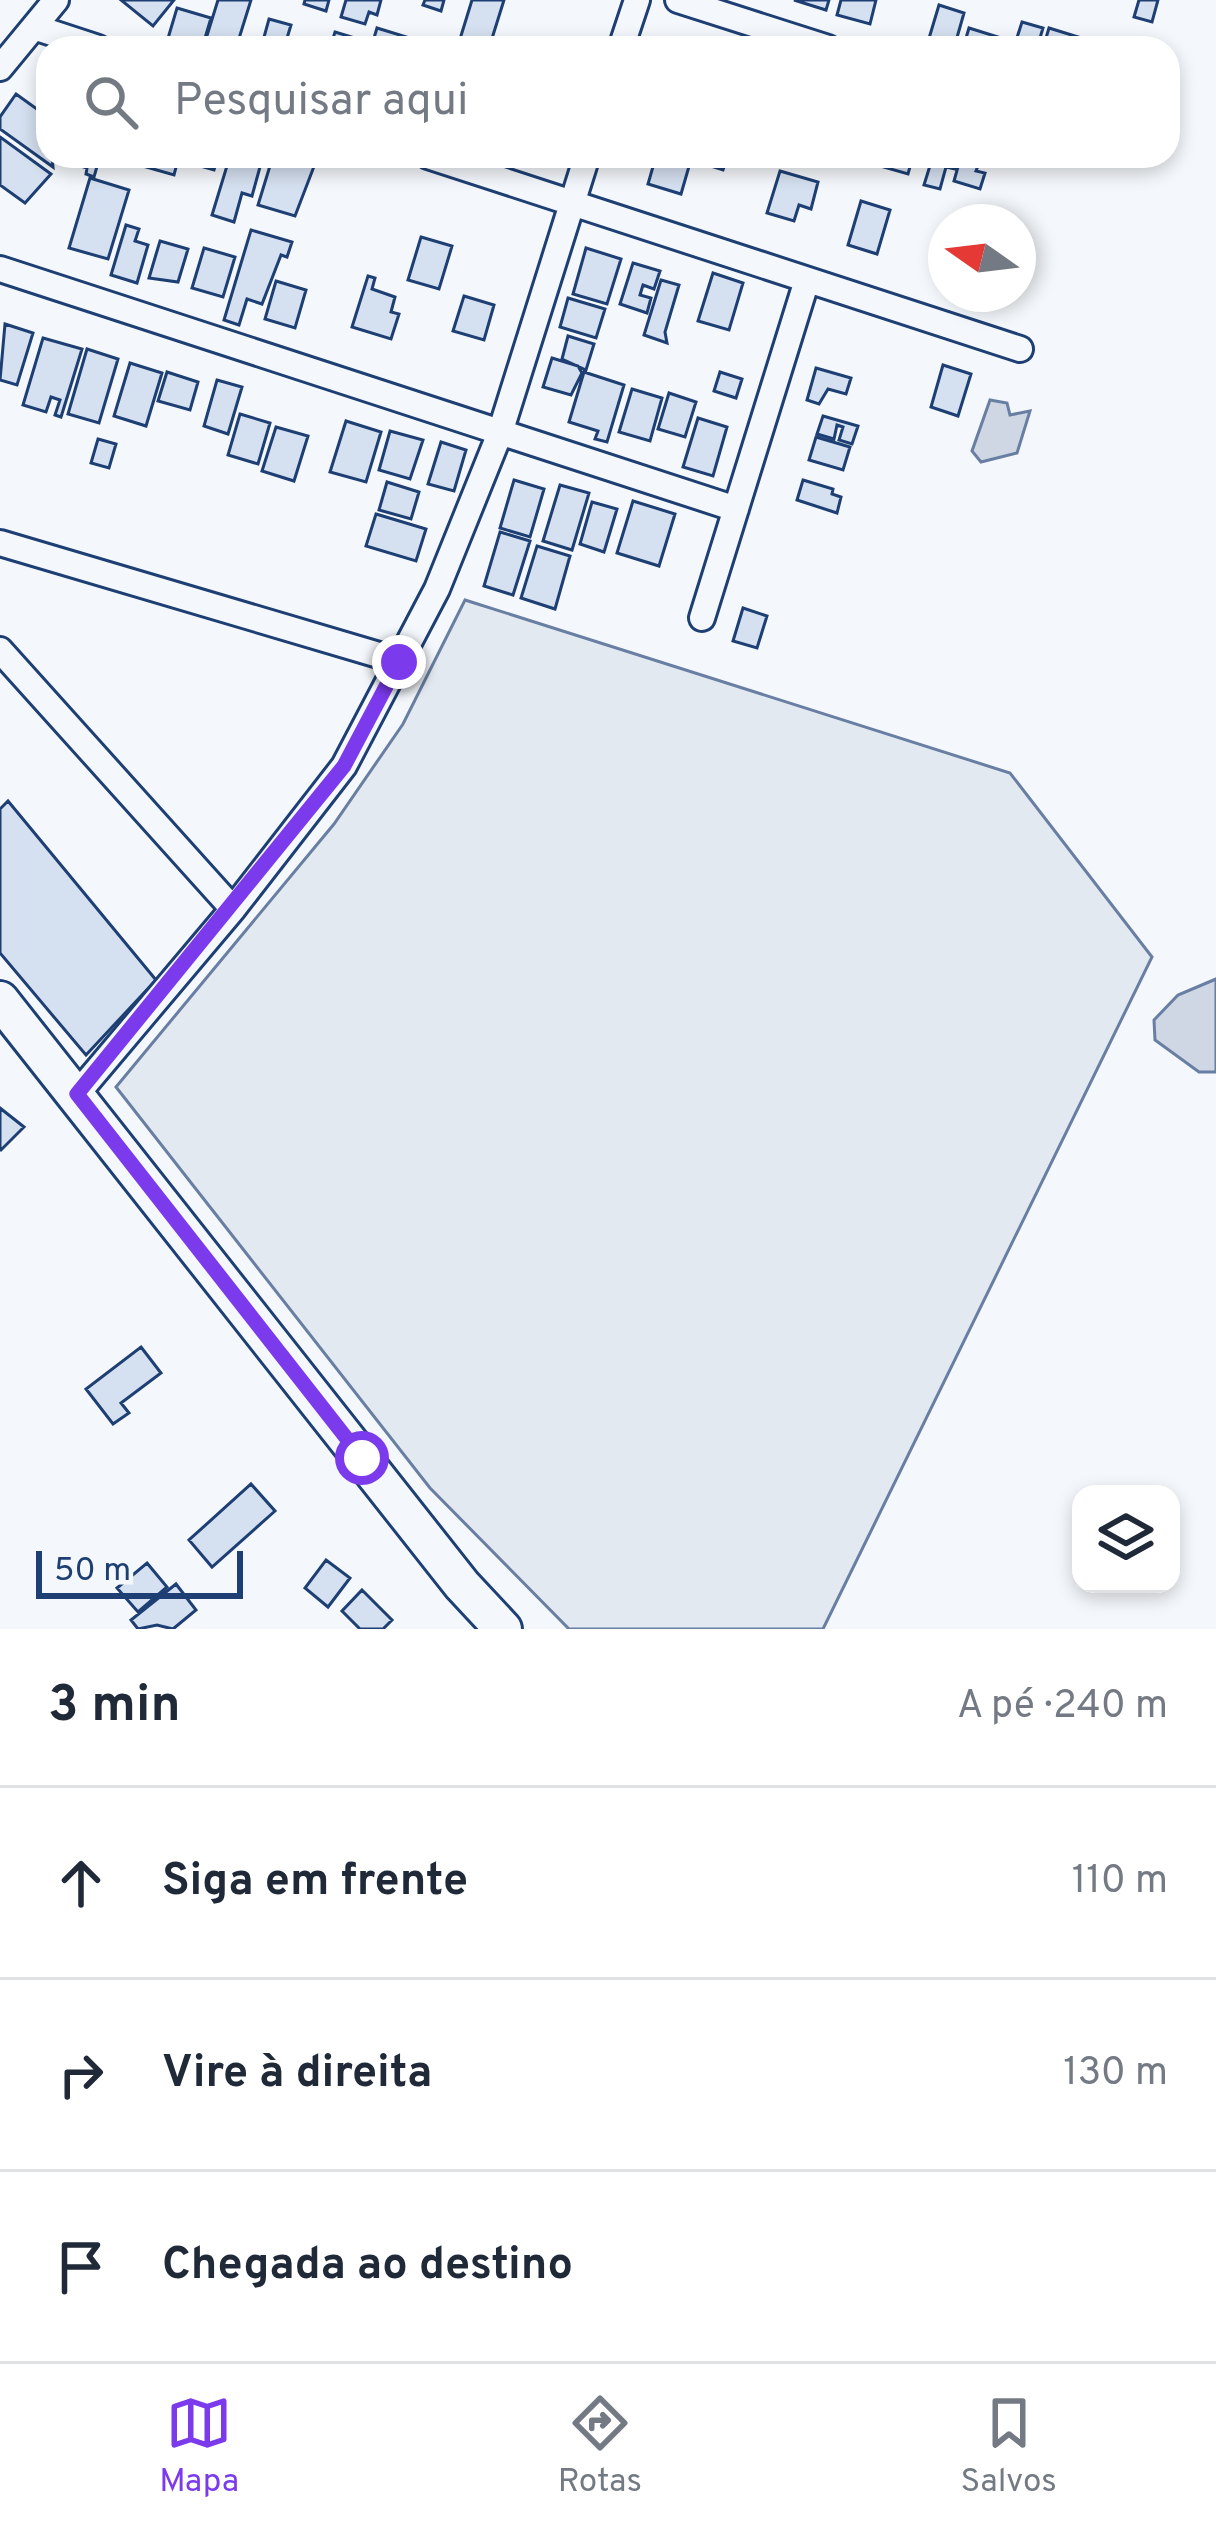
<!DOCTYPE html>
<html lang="pt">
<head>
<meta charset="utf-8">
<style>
  body { margin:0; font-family:Overpass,sans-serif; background:#f2f2f3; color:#1f2937 }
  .controls { position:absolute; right:36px; bottom:36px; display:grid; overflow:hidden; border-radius:24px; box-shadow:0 6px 18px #0003 }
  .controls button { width:108px; height:108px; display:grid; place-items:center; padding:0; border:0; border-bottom:3px solid #e0e1e3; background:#fff; color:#1f2937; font:60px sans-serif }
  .compass { position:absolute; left:928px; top:204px; width:108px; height:108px; border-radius:50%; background:#fff; box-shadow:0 6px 18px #0003; rotate:284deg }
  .scale { position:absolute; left:36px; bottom:30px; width:207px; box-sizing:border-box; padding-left:12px; border:6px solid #1d3f73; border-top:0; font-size:33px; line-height:42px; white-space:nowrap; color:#1d3f73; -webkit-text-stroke:9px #f4f7fb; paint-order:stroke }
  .stop { position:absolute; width:36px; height:36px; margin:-27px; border:9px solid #7c3aed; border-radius:50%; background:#fff }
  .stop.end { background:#7c3aed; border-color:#fff; box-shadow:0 3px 12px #0008 }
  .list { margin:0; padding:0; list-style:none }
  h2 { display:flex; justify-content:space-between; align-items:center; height:156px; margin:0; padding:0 48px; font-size:51px }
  h2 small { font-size:39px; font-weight:400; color:#747a83 }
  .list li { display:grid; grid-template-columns:78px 1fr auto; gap:36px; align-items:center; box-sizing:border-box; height:192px; padding:0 48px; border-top:3px solid #e0e1e3 }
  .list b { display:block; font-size:45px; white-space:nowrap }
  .list em { font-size:39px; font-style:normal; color:#747a83 }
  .icon { flex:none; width:66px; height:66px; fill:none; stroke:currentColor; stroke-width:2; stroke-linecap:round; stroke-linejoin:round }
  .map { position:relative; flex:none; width:1216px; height:1629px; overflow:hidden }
  .search { position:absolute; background:#fff; box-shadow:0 6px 18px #0003; left:36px; right:36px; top:36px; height:132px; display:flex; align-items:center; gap:30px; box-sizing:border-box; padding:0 42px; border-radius:36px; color:#747a83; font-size:45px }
  .sheet { height:732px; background:#fff }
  nav { display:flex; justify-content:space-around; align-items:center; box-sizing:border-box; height:168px; border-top:3px solid #e0e1e3; background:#fff; font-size:33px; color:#747a83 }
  nav a { display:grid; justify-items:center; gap:6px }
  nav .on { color:#7c3aed }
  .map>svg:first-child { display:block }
</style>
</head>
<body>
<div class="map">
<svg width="1216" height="1629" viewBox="0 0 1216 1629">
  <rect width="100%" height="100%" fill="#f4f7fb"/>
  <path fill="#e3e9f0" stroke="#687fa3" stroke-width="3" d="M465,600L1010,773L1152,957L823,1629H569L430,1488L116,1087L334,824L403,724Z"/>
  <path fill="#cfd7e4" stroke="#687fa3" stroke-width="3" d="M990,400L1007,403L1010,415L1030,411L1017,453L981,462L972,451Z
    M1216,979V1072H1199L1155,1040L1154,1020L1178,995Z"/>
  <path fill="#d5e0f0" stroke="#1d3f73" stroke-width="3" d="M121,0H174L153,26Z
    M218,0H251L236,48L205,42Z
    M305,0H329L326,11L304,4Z
    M346,0H381L377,15L369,12L365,24L341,17Z
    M425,0H444L441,11L423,5Z
    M472,0H504L489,48L460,39Z
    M794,0H829L826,10Z
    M841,0H876L870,24L837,15Z
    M1139,0H1158L1152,22L1134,17Z
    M939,5L964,13L954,48L927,45Z
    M177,8L211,18L202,48L166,45Z
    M269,19L291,25L284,48H261Z
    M1022,22L1043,28L1037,48L1014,47Z
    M377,28L413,39L411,48H371Z
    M969,28L998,37L995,48H963Z
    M1049,28L1104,45L1103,48H1043Z
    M335,32L368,42L367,48H330Z
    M16,94L48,117L53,167L0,129V117Z
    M0,137L51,174L25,203L0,185Z
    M67,156H100L94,177L86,174L87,168L65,161Z
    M142,156H179L174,175L139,165Z
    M188,156H218L214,170L186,162Z
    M230,156H263L252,196L242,193L234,222L212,215Z
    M273,156H318L295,216L258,205Z
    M656,156H692L681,194L648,184Z
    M697,156H728L723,170L695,161Z
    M875,156H913L908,174L873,164Z
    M933,156H959L955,169L946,167L940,189L924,185Z
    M961,156L981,158L976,171L985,173L980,189L954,181Z
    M780,171L818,182L811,209L799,205L794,221L767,213Z
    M90,178L129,190L108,259L69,248Z
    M861,201L890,210L877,254L848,245Z
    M126,225L139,229L135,241L148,245L137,283L111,275Z
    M251,230L292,242L287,257L281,255L262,304L247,299L239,325L224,320Z
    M421,237L452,246L439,289L408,280Z
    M160,241L188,249L178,282L149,278Z
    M204,248L235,257L223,297L192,288Z
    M586,248L621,259L607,304L573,294Z
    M633,263L660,271L654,289L643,285L640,295L651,298L647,313L620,304Z
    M713,273L743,283L729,330L698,321Z
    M368,276L375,278L372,289L395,297L391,312L399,314L391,339L352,327Z
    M661,280L679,285L665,332L667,343L644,335Z
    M276,281L306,290L295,328L265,319Z
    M464,296L494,305L484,340L453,331Z
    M568,298L605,309L596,338L560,327Z
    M5,324L33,333L17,385L0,380Z
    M568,336L594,344L586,370L562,359Z
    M43,338L82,349L61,417L55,415L60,400L51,397L46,412L23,405Z
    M87,349L118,359L99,423L68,414Z
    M552,358L578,366L582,373L571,395L543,387Z
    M130,363L162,373L146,426L114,416Z
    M943,365L971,374L958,416L931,407Z
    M816,368L851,378L846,394L828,389L819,404L807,400Z
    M167,372L198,382L190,410L158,401Z
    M584,372L624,385L607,442L595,439L598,431L569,422Z
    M720,372L742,379L736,398L714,391Z
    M217,380L242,387L228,434L204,426Z
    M632,389L662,398L650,441L619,432Z
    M669,393L696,402L685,437L658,429Z
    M240,414L270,423L258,464L228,455Z
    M823,416L858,426L852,444L839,440L843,427L837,425L834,439L817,434Z
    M698,418L727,427L713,476L683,467Z
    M346,421L381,432L366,482L330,472Z
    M276,427L308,436L294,481L262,471Z
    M390,431L423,440L410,479L379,470Z
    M816,437L850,447L843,470L809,460Z
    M98,439L116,444L109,468L91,463Z
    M441,442L466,450L454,491L428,484Z
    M514,480L544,489L530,537L500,528Z
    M803,480L833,489L832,494L841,497L837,513L797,500Z
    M387,482L419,492L411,519L379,510Z
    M560,485L589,493L572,550L543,541Z
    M633,501L675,514L659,566L617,553Z
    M592,502L617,509L604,552L580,544Z
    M376,514L426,529L416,561L366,546Z
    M500,532L530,541L513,595L484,586Z
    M537,546L570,556L555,609L521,598Z
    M743,608L767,616L757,648L733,641Z
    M8,801L156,980L86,1055L0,953V809Z
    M0,1108L24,1127L1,1150L0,1149Z
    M141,1347L161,1373L121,1403L129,1413L113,1424L86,1389Z
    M251,1484L275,1511L212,1567L189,1540Z
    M326,1560L350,1578L328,1607L305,1588Z
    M147,1563L167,1587L138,1612L117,1588Z
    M176,1584L196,1610L173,1629L157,1625L138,1629L131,1620Z
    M362,1590L392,1620L383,1629H360L342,1611Z"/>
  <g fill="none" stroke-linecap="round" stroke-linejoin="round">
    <g stroke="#1d3f73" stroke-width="30">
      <path id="street" d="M678,0L828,48
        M34,27L98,48
        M621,48L637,0
        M0,68L56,0
        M428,156L1020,349
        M0,269L736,509
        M0,543L399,661
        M702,618L807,280
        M0,650L233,909
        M77,1094L233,909L344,766L437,589L500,433L587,156"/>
    </g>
    <g stroke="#1d3f73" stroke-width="42">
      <path id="secondary" d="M0,1000L462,1585L503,1629"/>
    </g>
    <use href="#street" stroke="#f4f7fb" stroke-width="24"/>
    <use href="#secondary" stroke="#f4f7fb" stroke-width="36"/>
  </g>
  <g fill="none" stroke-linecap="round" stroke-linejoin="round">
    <path stroke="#7c3aed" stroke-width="15" d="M362,1458L77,1094L344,766L399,662"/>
  </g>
</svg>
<div class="controls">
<button><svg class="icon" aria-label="layers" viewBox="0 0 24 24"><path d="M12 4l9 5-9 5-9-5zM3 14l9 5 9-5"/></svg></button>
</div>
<svg class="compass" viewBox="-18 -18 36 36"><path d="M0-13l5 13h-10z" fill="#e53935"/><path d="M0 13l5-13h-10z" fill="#747a83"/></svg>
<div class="scale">50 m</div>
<div class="stop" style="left:362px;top:1458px"></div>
<div class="stop end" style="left:399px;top:662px"></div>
<div class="search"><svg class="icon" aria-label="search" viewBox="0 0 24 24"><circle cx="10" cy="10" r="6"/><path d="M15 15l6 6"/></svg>Pesquisar aqui</div>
</div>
<section class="sheet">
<h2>3 min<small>A pé · 240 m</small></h2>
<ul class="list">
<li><svg class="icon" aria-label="ahead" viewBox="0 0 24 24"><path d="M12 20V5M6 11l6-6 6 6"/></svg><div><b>Siga em frente</b></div><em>110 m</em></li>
<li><svg class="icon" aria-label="right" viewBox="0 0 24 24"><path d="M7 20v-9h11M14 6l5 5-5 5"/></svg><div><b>Vire à direita</b></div><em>130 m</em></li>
<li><svg class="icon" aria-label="arrive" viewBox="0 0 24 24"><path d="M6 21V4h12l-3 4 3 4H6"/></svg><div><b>Chegada ao destino</b></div></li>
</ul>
</section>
<nav>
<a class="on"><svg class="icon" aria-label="map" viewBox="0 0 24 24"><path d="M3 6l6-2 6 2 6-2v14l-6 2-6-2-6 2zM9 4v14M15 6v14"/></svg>Mapa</a>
<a><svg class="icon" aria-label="directions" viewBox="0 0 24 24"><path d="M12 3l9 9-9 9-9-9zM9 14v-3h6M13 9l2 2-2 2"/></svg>Rotas</a>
<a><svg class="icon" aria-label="saved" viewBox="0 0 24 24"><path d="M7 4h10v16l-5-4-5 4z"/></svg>Salvos</a>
</nav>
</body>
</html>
